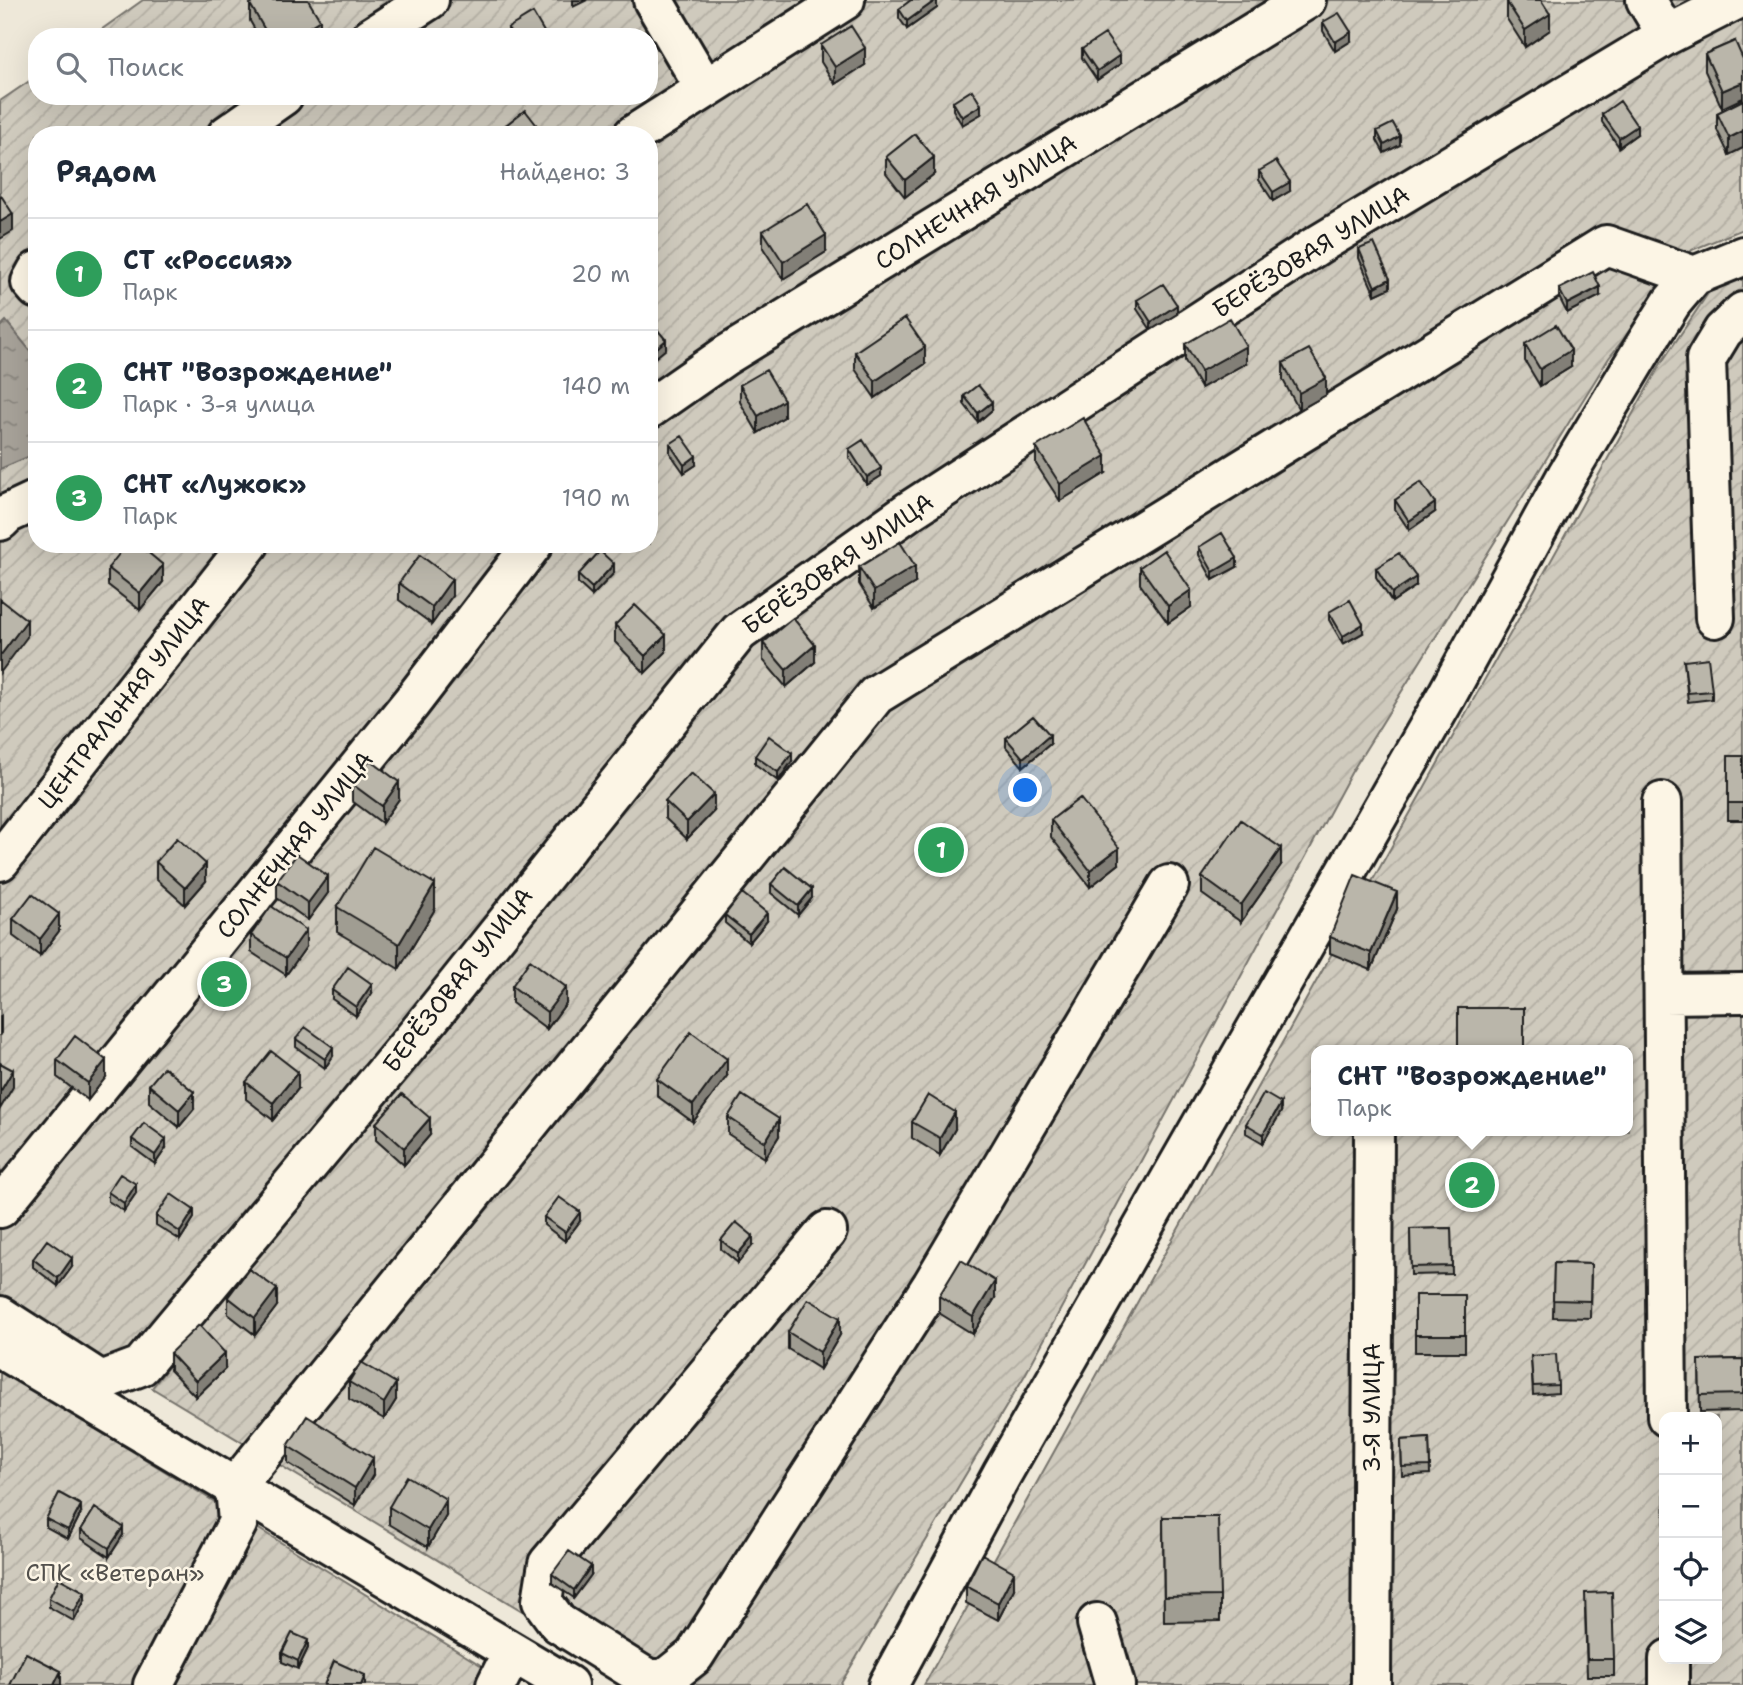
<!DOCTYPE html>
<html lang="ru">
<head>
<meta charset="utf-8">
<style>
  body { margin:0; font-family:"Shantell Sans",sans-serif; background:#f6f6f7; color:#1f2937 }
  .controls { position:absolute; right:21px; bottom:21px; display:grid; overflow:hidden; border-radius:14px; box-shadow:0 7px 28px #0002 }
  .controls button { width:63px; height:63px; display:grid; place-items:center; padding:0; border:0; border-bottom:2px solid #e0e1e3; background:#fff; color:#1f2937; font:35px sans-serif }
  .you { position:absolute; left:1026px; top:791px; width:24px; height:24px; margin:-18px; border:5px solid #fff; border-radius:50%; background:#1a73e8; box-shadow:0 0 0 10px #1a73e833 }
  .badge { display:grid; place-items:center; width:46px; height:46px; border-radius:50%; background:#db2777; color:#fff; font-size:23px; font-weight:700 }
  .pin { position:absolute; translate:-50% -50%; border:4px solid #fff; box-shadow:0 2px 7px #0006 }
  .popup { position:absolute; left:1311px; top:1045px; width:322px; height:91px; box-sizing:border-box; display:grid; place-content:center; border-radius:14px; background:#fff; filter:drop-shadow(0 2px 5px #0005); font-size:23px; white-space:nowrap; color:#747a83 }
  .popup b { font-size:26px; color:#1f2937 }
  .popup::after { content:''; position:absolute; left:50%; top:100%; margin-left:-14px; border:14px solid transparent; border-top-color:#fff }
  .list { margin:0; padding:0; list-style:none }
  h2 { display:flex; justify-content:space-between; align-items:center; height:91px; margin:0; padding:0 28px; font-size:30px }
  h2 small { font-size:23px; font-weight:400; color:#747a83 }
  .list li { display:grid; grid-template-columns:46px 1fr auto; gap:21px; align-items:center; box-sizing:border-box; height:112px; padding:0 28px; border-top:2px solid #e0e1e3 }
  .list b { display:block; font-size:26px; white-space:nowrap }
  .list p { margin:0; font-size:23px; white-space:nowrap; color:#747a83 }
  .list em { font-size:23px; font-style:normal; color:#747a83 }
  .icon { flex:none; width:38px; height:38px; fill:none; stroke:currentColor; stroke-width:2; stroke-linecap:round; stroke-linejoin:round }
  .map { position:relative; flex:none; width:1743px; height:1685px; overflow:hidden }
  .search { position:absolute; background:#fff; box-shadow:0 7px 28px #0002; left:28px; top:28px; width:630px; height:77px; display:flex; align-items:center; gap:18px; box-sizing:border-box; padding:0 24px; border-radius:28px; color:#747a83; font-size:26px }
  .panel { position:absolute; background:#fff; box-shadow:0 7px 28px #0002; left:28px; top:126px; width:630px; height:427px; border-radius:28px }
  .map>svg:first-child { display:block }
</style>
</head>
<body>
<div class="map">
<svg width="1743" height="1685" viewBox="0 0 1743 1685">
  <defs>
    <pattern id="garden-furrows" width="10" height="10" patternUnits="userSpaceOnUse" patternTransform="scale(1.75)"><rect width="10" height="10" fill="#cfcabd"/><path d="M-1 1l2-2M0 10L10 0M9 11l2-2" fill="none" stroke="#b1ada2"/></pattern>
    <pattern id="water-ripples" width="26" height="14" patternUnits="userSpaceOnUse" patternTransform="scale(1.75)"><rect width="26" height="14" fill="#a7a299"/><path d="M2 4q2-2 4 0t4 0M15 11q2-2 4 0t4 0" fill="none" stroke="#87837c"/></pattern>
  </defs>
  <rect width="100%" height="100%" fill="#eee8d9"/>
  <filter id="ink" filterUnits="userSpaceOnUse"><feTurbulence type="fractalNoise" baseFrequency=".0143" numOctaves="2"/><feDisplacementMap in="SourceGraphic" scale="14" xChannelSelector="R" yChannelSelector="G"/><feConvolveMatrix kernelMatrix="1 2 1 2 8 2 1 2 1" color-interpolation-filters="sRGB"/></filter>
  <g filter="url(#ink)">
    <path fill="url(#garden-furrows)" stroke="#76736c" stroke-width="2" fill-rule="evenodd" d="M143,0H1732L820,562L124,1378L0,1309V101L37,76V96H649V37H91ZM37,135H649V544H37Z
      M1743,13V229L1692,250L1609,358L1351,773L1025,1375L840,1685H645L152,1388L510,926L752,625L1451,166Z
      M1743,278V1685H924L1660,365L1715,283ZM1316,1050H1628V1131H1316ZM1664,1417H1717V1659H1664Z
      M0,1370L513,1685H0Z"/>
    <path fill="url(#water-ripples)" stroke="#6f6c67" stroke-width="2" d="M6,321L37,359V453L0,469V327Z"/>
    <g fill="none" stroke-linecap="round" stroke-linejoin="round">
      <g stroke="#1c1c1c" stroke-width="44">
        <path id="minor" d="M653,0L704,87
          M1646,0L1667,35
          M371,37L429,0
          M227,135L283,96
          M633,135L845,0
          M37,271L31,282L37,289
          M649,409L725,356L1306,0
          M0,521L7,514L37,500
          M1715,618L1706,359L1723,331L1743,312
          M1662,802L1667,1417
          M0,861L249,544
          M1664,994L1743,993
          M0,1208L411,703L533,544
          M827,1231L548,1564L542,1601L558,1623L648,1679H665L694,1656L932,1285L1169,885
          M0,1316L101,1381L141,1366L419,1032L739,632L909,511L1316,246L1667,35L1736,0
          M0,1348L568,1685
          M1097,1623L1115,1685
          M1669,1659V1685
          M153,1685L238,1522L235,1487L876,695L1606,245L1694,276
          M496,1685L512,1653
          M888,1685L1002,1474L1447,695L1567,475L1645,345L1672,302L1694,276L1743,256
          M1371,1685L1374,1131"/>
      </g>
      <use href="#minor" stroke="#fcf5e5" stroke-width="38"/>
    </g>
    <path fill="#a09d92" stroke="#1c1c1c" stroke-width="2" d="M937,0V8L907,29L899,18V9Z
      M1507,2L1550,30L1525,47L1507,19Z
      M250,4L320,37H259L250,21Z
      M1323,22L1351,41L1335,51L1323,31Z
      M508,28L547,37H508Z
      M1735,41L1722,108L1705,71V54Z
      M821,45L865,65L835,84L821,62Z
      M1082,49L1120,64L1097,80L1082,58Z
      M1743,100V148L1729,155L1717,130V113Z
      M953,102L981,114L962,125L953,110Z
      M1602,114L1637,134L1619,147L1602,122Z
      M506,125L542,135H506Z
      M1377,131L1400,145L1384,153L1377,140Z
      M886,157L934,174L905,197L886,173Z
      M1259,171L1290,191L1273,201L1259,180Z
      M763,231L826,252L783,279L763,248Z
      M1359,249L1390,288L1375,295L1359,258Z
      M1559,289L1600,296L1567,313L1559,297Z
      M1137,300L1177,314L1151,330L1137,309Z
      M1185,344L1246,363L1201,388L1185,361Z
      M1525,344L1571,367L1540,386L1525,361Z
      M855,352L925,364L875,398L855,369Z
      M1283,363L1326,395L1299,410L1283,380Z
      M740,385L784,417L758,433L740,402Z
      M964,396L992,410L978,422L964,404Z
      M670,444L696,465L684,473L670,453Z
      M1036,447L1106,473L1060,501L1036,464Z
      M849,449L881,476L867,485L849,458Z
      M1395,500L1435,512L1409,530L1395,509Z
      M1199,547L1237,567L1213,580L1199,555Z
      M859,567L915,583L874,608L859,584Z
      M1140,567L1191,607L1168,623L1140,584Z
      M108,568L163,582L140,610L108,585Z
      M1376,568L1416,586L1392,602L1376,577Z
      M614,573L592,596L578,583V575Z
      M399,583L452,596L432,624L399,600Z
      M1329,612L1363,633L1343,644L1329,620Z
      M615,625L666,652L645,673L615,642Z
      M763,643L815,662L786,687L763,660Z
      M1684,661L1712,691V699L1688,702Z
      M1006,738L1050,744L1023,767L1006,747Z
      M755,756L792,761L778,781L755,764Z
      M1728,756H1743V820H1728Z
      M352,784L399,799L382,823L352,801Z
      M665,801L714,811L687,839L665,818Z
      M1051,820L1119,864L1090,887L1051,837Z
      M156,862L206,881L185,905L156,879Z
      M1281,865L1241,922L1202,894V877Z
      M277,881L328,893L308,920L277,898Z
      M771,884L812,898L798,915L771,893Z
      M337,907L435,909L399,969L337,932Z
      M1397,909L1371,970L1330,953V937Z
      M725,915L767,921L749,943L725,923Z
      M13,919L59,931L40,956L13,936Z
      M251,935L306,947L286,975L251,952Z
      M512,986L566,1003L547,1029L512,1003Z
      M332,990L372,993L356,1016L332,999Z
      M296,1039L333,1056L325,1068L296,1047Z
      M57,1060L106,1077L88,1100L57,1077Z
      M727,1076L693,1122L657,1096V1079Z
      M246,1082L298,1089L273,1120L246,1099Z
      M149,1085L194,1109L179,1127L149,1102Z
      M1281,1112L1263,1143L1246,1133V1124Z
      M728,1117L779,1136L765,1158L728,1134Z
      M912,1122L955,1129L940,1155L912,1138Z
      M376,1123L430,1135L404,1165L376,1140Z
      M1541,1131H1576V1133L1541,1132Z
      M132,1139L166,1148L155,1164L132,1147Z
      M108,1192L136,1193L124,1211L108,1201Z
      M156,1216L194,1218L180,1240L156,1225Z
      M544,1217L580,1221L565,1241L544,1225Z
      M1451,1228L1452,1274L1411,1275L1410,1229Z
      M721,1240L753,1245L738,1263L721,1249Z
      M33,1259L72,1267L58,1286L33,1267Z
      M1554,1263L1591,1264L1590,1318L1553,1317Z
      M1415,1295H1465V1352H1415Z
      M939,1296L995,1298L973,1334L939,1313Z
      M228,1297L277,1306L255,1335L228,1314Z
      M788,1332L840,1335L820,1369L788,1349Z
      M170,1353L225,1369L196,1397L170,1370Z
      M1531,1356L1558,1385V1393L1533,1395Z
      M1743,1359V1411L1700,1412L1699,1360Z
      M349,1382L396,1400L384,1419L349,1399Z
      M1429,1438L1430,1474L1402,1476L1401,1440Z
      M288,1446L373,1475L355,1505L288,1463Z
      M389,1507L446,1516L428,1547L389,1524Z
      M81,1513L68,1539L46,1527V1519Z
      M1163,1517L1220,1596V1621L1164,1622Z
      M81,1530L123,1535L109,1557L81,1538Z
      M552,1574L591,1575L574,1598L552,1583Z
      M966,1586L1014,1589L998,1620L966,1603Z
      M49,1598L85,1600L74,1621L49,1607Z
      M1585,1609L1614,1659V1676H1587Z
      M308,1648L298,1669L282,1662V1653Z"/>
    <path fill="#827f77" stroke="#1c1c1c" stroke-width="2" d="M573,0H587L573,7Z
      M936,0H937V8L907,29V21Z
      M1550,14V30L1525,47V30Z
      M320,20V37H293Z
      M1351,32V41L1335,51V42Z
      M865,48V65L835,84V67Z
      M1120,55V64L1097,80V71Z
      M1743,82V98L1722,108V91Z
      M981,105V114L962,125V117Z
      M1637,126V134L1619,147V138Z
      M1743,131V148L1729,155V138Z
      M1400,136V145L1384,153V145Z
      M934,157V174L905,197V180Z
      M1290,182V191L1273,201V192Z
      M13,214V231L0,239V222Z
      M826,235V252L783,279V262Z
      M1390,279V288L1375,295V287Z
      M1600,287V296L1567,313V304Z
      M1177,305V314L1151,330V322Z
      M666,340V349L650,362V354Z
      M1246,346V363L1201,388V371Z
      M925,347V364L875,398V381Z
      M1571,350V367L1540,386V369Z
      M1326,378V395L1299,410V393Z
      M784,400V417L758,433V416Z
      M992,402V410L978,422V413Z
      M696,456V465L684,473V465Z
      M1106,456V473L1060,501V484Z
      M881,468V476L867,485V477Z
      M1435,503V512L1409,530V521Z
      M1237,558V567L1213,580V572Z
      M614,564V573L592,596V588Z
      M163,565V582L140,610V593Z
      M915,566V583L874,608V591Z
      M1416,577V586L1392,602V593Z
      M452,579V596L432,624V607Z
      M1191,590V607L1168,623V606Z
      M27,620V637L0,673V656Z
      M1363,624V633L1343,644V636Z
      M666,635V652L645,673V656Z
      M815,645V662L786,687V670Z
      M1050,735V744L1023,767V758Z
      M792,753V761L778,781V772Z
      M399,782V799L382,823V806Z
      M714,794V811L687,839V822Z
      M1119,848V864L1090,887V870Z
      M1281,848V865L1241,922V905Z
      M206,864V881L185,905V888Z
      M328,876V893L308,920V903Z
      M435,884V909L399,969V944Z
      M812,889V898L798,915V906Z
      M1397,892V909L1371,970V953Z
      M767,913V921L749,943V934Z
      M59,914V931L40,956V939Z
      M306,930V947L286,975V958Z
      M372,984V993L356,1016V1007Z
      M566,987V1003L547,1029V1012Z
      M1,1016V1033L0,1034V1017Z
      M333,1047V1056L325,1068V1059Z
      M727,1059V1076L693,1122V1105Z
      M106,1060V1077L88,1100V1083Z
      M13,1070V1087L0,1109V1092Z
      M298,1072V1089L273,1120V1103Z
      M194,1092V1109L179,1127V1110Z
      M1281,1103V1112L1263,1143V1134Z
      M955,1112V1129L940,1155V1138Z
      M430,1118V1135L404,1165V1148Z
      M779,1119V1136L765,1158V1142Z
      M166,1139V1148L155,1164V1155Z
      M136,1184V1193L124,1211V1203Z
      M194,1210V1218L180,1240V1232Z
      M580,1212V1221L565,1241V1232Z
      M753,1236V1245L738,1263V1254Z
      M72,1258V1267L58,1286V1278Z
      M995,1281V1298L973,1334V1317Z
      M277,1289V1306L255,1335V1318Z
      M840,1318V1335L820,1369V1352Z
      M225,1353V1369L196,1397V1381Z
      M396,1383V1400L384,1419V1403Z
      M373,1458V1475L355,1505V1488Z
      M446,1499V1516L428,1547V1530Z
      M81,1505V1513L68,1539V1530Z
      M123,1527V1535L109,1557V1548Z
      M591,1566V1575L574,1598V1590Z
      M1014,1572V1589L998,1620V1603Z
      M85,1592V1600L74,1621V1612Z
      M308,1640V1648L298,1669V1661Z
      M61,1671V1685H54Z
      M365,1675V1685H361Z"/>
    <path fill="#bab6aa" stroke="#1c1c1c" stroke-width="2" d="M257,0H308L320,20L293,37H269L250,4Z
      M911,0H936L907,21L899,9Z
      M1510,0H1541L1550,14L1525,30L1507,2Z
      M533,13L547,37H514L508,28Z
      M1339,13L1351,32L1335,42L1323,22Z
      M851,26L865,48L835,67L821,45Z
      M1105,34L1120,55L1097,71L1082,49Z
      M1735,41L1743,59V82L1722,91L1705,54Z
      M972,90L981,105L962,117L953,102Z
      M1743,100V131L1729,138L1717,113Z
      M1620,101L1637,126L1619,138L1602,114Z
      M525,110L542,132L538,135H513L506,125Z
      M1393,123L1400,136L1384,145L1377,131Z
      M915,134L934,157L905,180L886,157Z
      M1276,161L1290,182L1273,192L1259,171Z
      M0,194L13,214L0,222Z
      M807,204L826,235L783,262L763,231Z
      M1374,243L1390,279L1375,287L1359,249Z
      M1593,272L1600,287L1567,304L1559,289Z
      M1163,284L1177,305L1151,322L1137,300Z
      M905,318L925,347L875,381L855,352Z
      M1230,318L1246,346L1201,371L1185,344Z
      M651,322L666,340L650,354L649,323Z
      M1556,325L1571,350L1540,369L1525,344Z
      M1309,349L1326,378L1299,393L1283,363Z
      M766,370L784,400L758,416L740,385Z
      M978,385L992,402L978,413L964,396Z
      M1083,418L1106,456L1060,484L1036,447Z
      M682,436L696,456L684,465L670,444Z
      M863,440L881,468L867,477L849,449Z
      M1421,482L1435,503L1409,521L1395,500Z
      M1222,533L1237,558L1213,572L1199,547Z
      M900,542L915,566L874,591L859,567Z
      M127,544H138L163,565L140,593L108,568Z
      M1164,550L1191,590L1168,606L1140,567Z
      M600,551L614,564L592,588L578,575Z
      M1399,553L1416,577L1392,593L1376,568Z
      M420,555L452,579L432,607L399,583Z
      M0,599L27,620L0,656Z
      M1350,600L1363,624L1343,636L1329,612Z
      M635,605L666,635L645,656L615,625Z
      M793,618L815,645L786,670L763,643Z
      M1708,658L1712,691L1688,693L1684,661Z
      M1033,716L1050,735L1023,758L1006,738Z
      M769,736L792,753L778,772L755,756Z
      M1728,756H1743V803H1728Z
      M370,760L399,782L382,806L352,784Z
      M691,773L714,794L687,822L665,801Z
      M1080,798L1119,848L1090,870L1051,820Z
      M1241,820L1281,848L1241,905L1202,877Z
      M177,838L206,864L185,888L156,862Z
      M373,847L435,884L399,944L337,907Z
      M297,854L328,876L308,903L277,881Z
      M785,867L812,889L798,906L771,884Z
      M1355,875L1397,892L1371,953L1330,937Z
      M742,893L767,913L749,934L725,915Z
      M32,894L59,914L40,939L13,919Z
      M271,906L306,930L286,958L251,935Z
      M530,960L566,987L547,1012L512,986Z
      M348,967L372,984L356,1007L332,990Z
      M1458,1008H1524V1050H1458Z
      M305,1027L333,1047L325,1059L296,1039Z
      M691,1032L727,1059L693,1105L657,1079Z
      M75,1036L106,1060L88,1083L57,1060Z
      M271,1051L298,1072L273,1103L246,1082Z
      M0,1063L13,1070L0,1092Z
      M164,1067L194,1092L179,1110L149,1085Z
      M1264,1093L1281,1103L1263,1134L1246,1124Z
      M402,1094L430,1118L404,1148L376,1123Z
      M742,1095L779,1119L765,1142L728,1117Z
      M928,1095L955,1112L940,1138L912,1122Z
      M144,1123L166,1139L155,1155L132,1139Z
      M120,1174L136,1184L124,1203L108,1192Z
      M171,1194L194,1210L180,1232L156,1216Z
      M559,1197L580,1212L565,1232L544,1217Z
      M736,1222L753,1236L738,1254L721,1240Z
      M1451,1228L1452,1266L1411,1267L1410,1229Z
      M47,1240L72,1258L58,1278L33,1259Z
      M961,1260L995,1281L973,1317L939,1296Z
      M1554,1263L1591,1264L1590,1301L1553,1300Z
      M249,1269L277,1289L255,1318L228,1297Z
      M1415,1295H1465V1335H1415Z
      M808,1299L840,1318L820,1352L788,1332Z
      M199,1325L225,1353L196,1381L170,1353Z
      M1556,1354L1558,1385L1533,1386L1531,1356Z
      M1743,1359V1394L1700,1395L1699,1360Z
      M361,1362L396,1383L384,1403L349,1382Z
      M307,1416L373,1458L355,1488L288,1446Z
      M1429,1438L1430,1466L1402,1467L1401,1440Z
      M407,1476L446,1499L428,1530L389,1507Z
      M59,1493L81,1505L68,1530L46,1519Z
      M95,1508L123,1527L109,1548L81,1530Z
      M1163,1517H1218L1220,1596L1164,1597Z
      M569,1551L591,1566L574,1590L552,1574Z
      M982,1554L1014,1572L998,1603L966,1586Z
      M59,1578L85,1592L74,1612L49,1598Z
      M1612,1592L1614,1659H1587L1585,1593Z
      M292,1633L308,1640L298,1661L282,1653Z
      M26,1653L61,1671L54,1685H10Z
      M334,1661L365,1675L361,1685H324Z"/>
  </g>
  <g text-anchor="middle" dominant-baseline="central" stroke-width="5" stroke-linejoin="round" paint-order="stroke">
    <g font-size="24" fill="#1c1c1c" stroke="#fcf5e5">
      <text transform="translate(976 202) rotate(-32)">СОЛНЕЧНАЯ УЛИЦА</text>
      <text transform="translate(1311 252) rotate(-32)">БЕРЁЗОВАЯ УЛИЦА</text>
      <text transform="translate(838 564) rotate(-35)">БЕРЁЗОВАЯ УЛИЦА</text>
      <text transform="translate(124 703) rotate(-52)">ЦЕНТРАЛЬНАЯ УЛИЦА</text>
      <text transform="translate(295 845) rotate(-51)">СОЛНЕЧНАЯ УЛИЦА</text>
      <text transform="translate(458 980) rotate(-52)">БЕРЁЗОВАЯ УЛИЦА</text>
      <text transform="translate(1372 1408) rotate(-90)">3-Я УЛИЦА</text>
    </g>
    <g font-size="24" fill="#52504c" stroke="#fcf5e5">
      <text x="115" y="1573">СПК «Ветеран»</text>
    </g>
  </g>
</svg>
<div class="controls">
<button>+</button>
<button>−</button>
<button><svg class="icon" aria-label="locate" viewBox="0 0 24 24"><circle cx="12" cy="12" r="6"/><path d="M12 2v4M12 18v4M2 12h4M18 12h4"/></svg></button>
<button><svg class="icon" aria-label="layers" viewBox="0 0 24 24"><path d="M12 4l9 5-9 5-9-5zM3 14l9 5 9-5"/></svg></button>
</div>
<div class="you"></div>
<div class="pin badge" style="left:941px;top:850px;background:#2e9e5b">1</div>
<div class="pin badge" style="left:1472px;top:1185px;background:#2e9e5b">2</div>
<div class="popup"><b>СНТ &quot;Возрождение&quot;</b>Парк</div>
<div class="pin badge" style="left:224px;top:984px;background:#2e9e5b">3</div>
<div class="search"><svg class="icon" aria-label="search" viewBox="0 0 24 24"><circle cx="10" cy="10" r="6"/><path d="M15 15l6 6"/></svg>Поиск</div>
<section class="panel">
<h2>Рядом<small>Найдено: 3</small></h2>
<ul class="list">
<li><span class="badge" style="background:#2e9e5b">1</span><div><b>СТ «Россия»</b><p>Парк</p></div><em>20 m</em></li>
<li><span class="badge" style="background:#2e9e5b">2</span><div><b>СНТ &quot;Возрождение&quot;</b><p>Парк · 3-я улица</p></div><em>140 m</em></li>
<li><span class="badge" style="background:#2e9e5b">3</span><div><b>СНТ «Лужок»</b><p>Парк</p></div><em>190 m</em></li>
</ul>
</section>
</div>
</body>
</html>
